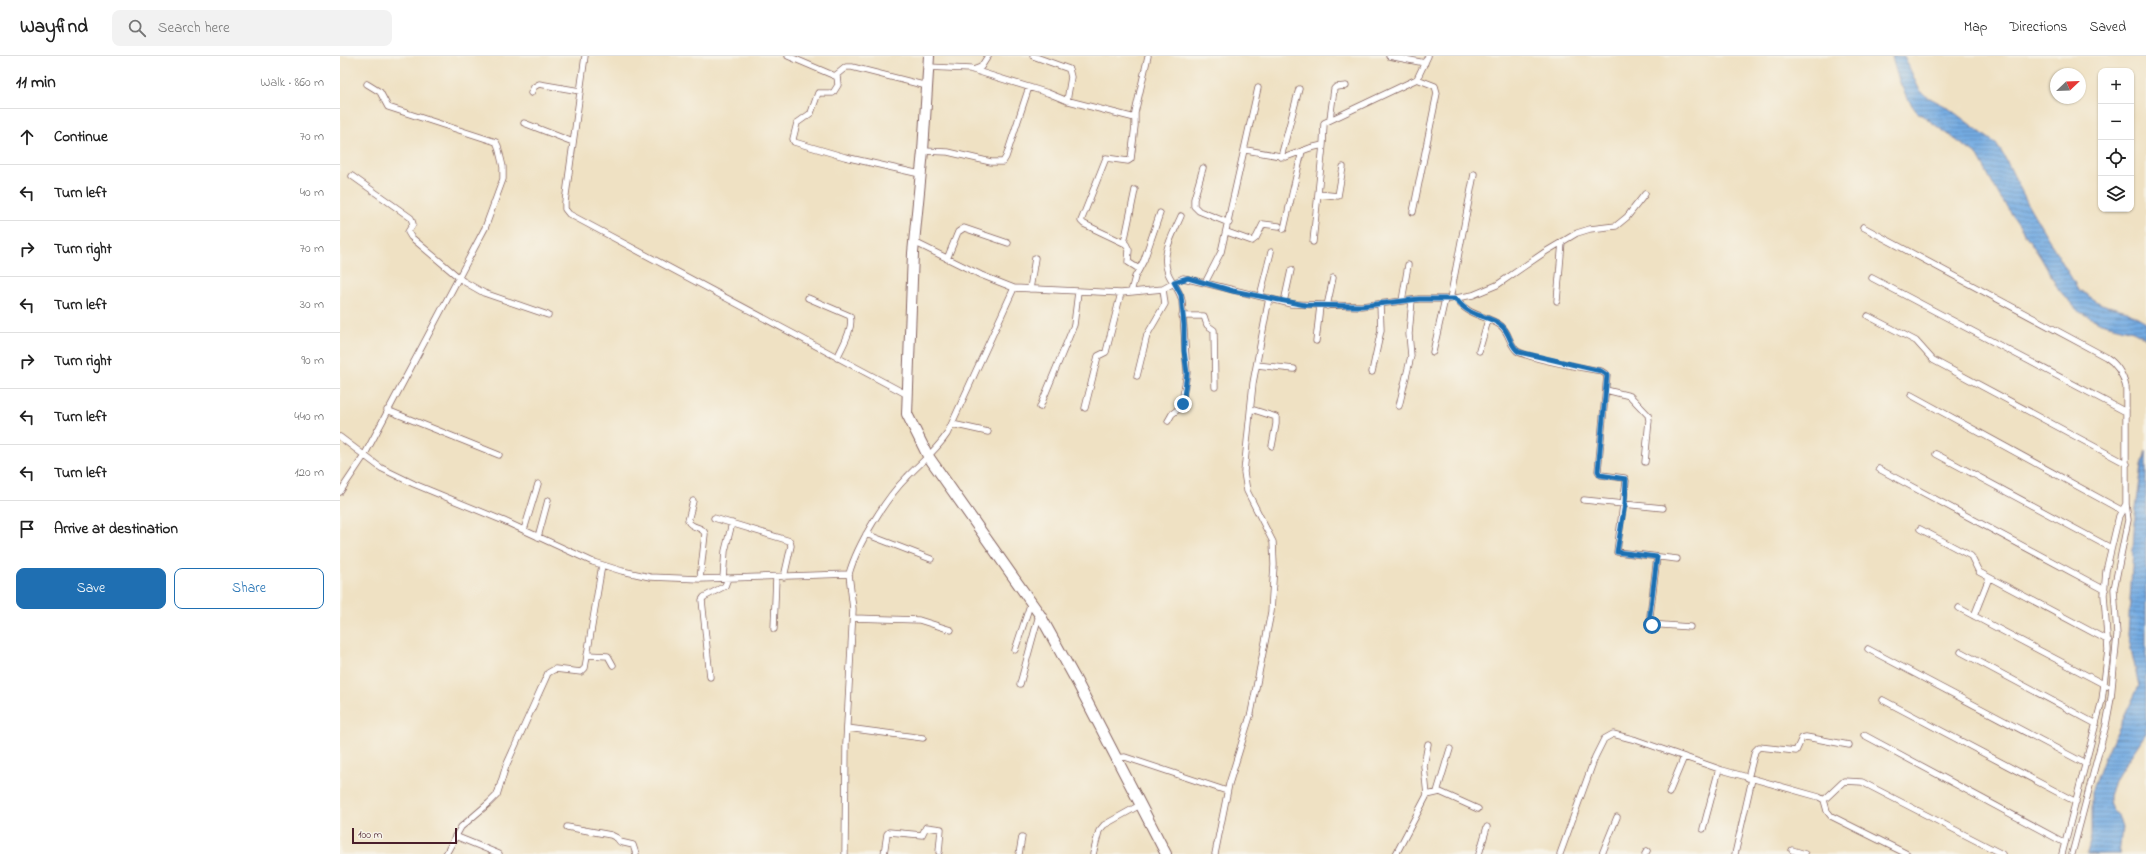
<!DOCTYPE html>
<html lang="en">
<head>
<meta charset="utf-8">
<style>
  body { margin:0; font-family:"Indie Flower",sans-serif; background:#f2f2f2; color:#222 }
  .controls { position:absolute; right:12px; top:12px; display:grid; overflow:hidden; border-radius:8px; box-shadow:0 1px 3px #0004 }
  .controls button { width:36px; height:36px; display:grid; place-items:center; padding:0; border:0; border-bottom:1px solid #e0e0e0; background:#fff; color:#222; font:20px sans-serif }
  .compass { position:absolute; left:1710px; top:12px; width:36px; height:36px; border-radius:50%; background:#fff; box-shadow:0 1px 3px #0004; rotate:67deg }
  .scale { position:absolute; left:12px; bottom:10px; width:105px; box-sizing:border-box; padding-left:4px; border:2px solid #4a1f2b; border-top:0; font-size:11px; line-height:14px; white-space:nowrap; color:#4a1f2b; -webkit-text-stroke:3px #f7f3e8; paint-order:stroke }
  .stop { position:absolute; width:12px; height:12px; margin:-9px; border:3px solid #1f6fb2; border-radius:50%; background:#fff }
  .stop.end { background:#1f6fb2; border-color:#fff; box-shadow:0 1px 4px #0008 }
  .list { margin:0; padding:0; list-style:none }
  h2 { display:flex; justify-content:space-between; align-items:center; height:52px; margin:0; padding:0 16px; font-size:17px }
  h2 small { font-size:13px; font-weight:400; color:#767676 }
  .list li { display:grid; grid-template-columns:26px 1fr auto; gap:12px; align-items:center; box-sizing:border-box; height:56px; padding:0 16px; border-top:1px solid #e0e0e0 }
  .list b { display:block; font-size:15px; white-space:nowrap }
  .list em { font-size:13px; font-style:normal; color:#767676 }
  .actions { display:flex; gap:8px; padding:12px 16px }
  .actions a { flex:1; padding:9px 0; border:1px solid #1f6fb2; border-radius:8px; text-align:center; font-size:14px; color:#1f6fb2 }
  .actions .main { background:#1f6fb2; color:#fff }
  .icon { flex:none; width:22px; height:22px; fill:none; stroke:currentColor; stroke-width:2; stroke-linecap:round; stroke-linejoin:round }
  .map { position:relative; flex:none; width:1806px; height:798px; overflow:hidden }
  header { display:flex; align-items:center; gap:24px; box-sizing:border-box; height:56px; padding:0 20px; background:#fff; border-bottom:1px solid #e0e0e0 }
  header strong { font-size:19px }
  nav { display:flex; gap:22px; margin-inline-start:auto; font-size:14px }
  .search { width:280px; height:36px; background:#f2f2f2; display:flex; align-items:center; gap:10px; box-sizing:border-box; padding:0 14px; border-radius:8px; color:#767676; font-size:15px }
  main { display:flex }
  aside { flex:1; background:#fff }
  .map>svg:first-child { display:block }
</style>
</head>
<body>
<header>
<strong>Wayfind</strong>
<div class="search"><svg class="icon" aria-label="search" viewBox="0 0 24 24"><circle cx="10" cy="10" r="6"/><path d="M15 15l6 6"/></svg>Search here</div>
<nav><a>Map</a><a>Directions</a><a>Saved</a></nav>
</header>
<main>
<aside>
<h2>11 min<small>Walk · 860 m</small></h2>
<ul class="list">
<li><svg class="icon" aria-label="ahead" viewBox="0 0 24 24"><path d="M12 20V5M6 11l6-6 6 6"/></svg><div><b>Continue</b></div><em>70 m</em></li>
<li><svg class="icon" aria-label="left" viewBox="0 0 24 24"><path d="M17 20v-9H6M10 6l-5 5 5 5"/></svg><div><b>Turn left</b></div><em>40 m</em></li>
<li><svg class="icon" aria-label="right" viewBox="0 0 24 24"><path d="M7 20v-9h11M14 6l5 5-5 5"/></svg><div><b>Turn right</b></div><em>70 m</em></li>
<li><svg class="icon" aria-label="left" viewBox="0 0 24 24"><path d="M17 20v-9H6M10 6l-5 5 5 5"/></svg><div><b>Turn left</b></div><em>30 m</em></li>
<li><svg class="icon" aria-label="right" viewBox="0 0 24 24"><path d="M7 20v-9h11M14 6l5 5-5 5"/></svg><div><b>Turn right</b></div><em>90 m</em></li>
<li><svg class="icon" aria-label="left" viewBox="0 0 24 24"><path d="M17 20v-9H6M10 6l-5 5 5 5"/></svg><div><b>Turn left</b></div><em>440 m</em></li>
<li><svg class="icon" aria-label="left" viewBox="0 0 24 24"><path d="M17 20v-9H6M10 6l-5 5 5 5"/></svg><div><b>Turn left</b></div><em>120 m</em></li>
<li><svg class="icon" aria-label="arrive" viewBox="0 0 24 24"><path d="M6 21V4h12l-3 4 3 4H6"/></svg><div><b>Arrive at destination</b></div></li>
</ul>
<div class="actions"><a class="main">Save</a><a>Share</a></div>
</aside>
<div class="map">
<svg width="1806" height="798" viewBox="0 0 1806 798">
  <defs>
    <pattern id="water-rules" width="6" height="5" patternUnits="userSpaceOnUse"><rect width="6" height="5" fill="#73abe2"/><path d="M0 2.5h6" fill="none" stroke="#608bb7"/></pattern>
  </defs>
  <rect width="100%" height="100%" fill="#f7f3e8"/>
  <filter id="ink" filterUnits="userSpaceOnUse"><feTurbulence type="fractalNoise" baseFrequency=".025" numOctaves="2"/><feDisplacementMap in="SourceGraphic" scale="8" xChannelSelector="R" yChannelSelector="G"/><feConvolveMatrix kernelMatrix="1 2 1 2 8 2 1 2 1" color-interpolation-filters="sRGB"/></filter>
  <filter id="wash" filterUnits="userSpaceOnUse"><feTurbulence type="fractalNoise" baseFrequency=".012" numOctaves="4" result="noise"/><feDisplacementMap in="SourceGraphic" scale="16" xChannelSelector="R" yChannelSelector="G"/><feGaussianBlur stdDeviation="0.9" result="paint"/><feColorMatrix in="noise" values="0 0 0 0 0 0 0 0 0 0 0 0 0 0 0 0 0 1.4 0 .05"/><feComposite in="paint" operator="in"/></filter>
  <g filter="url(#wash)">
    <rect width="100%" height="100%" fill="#efe1c3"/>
    <path fill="url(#water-rules)" stroke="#5e6586" d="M1552,0H1564L1579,33L1586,40L1607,51L1656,88L1664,100L1690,152L1738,233L1761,248L1787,255L1806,266V282L1793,275L1761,267L1738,255L1719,234L1701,202L1659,139L1638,100L1576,55C1564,39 1556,20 1552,0Z
      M1806,394V677L1774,725L1769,740V745L1772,754L1778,759L1782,772L1779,798H1747L1752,776V736L1764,703L1799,630L1788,579L1795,459L1802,410Z"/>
  </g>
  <g filter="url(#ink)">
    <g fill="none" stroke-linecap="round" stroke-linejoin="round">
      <g stroke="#846360" stroke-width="7">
        <path id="street" d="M245,0L225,146V153L229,158L566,338
          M448,0L495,20L506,11H512L587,30
          M693,0L729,13L731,21L727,45
          M1049,0L1085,7
          M588,11L630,13L708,37L725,44L795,62
          M633,14L641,11L648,0
          M497,20L498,29L493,37H478L471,57L457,67L453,83L454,86L505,101L580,118
          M191,37L194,31L199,28L240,35
          M990,63L994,33L996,31L1006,30
          M184,67L233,86
          M906,94L946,101L970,92L983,89L984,67L1077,23L1088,0
          M583,95L608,96L651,106H663L666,101L689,31
          M941,101L959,33
          M863,112L854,143V150L859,155L889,167
          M12,120L71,162L73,168L68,176L71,181L123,225L144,237L208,259
          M978,138L998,140L1003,111
          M1073,156L1097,37L1095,30L1077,23
          M1523,171L1766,301C1777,308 1783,318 1786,331V448L1788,464L1774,533L1777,579L1771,642L1766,669L1732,798
          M944,173L962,95
          M887,176L912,185L916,182L923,168L939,170
          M574,186L641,219L674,232L781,237L823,233L843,222L865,227L881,196L918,32
          M973,186L983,89
          M784,187L795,134
          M607,203L618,176L624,172L668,187
          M799,213L788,206L789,194L786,188L744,168L741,165L766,102L788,105L791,103L795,70V57L808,0
          M1532,222L1786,356
          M865,227L951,248L1021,250L1079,243H1110L1133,239L1157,229L1205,196L1237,177L1250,173L1276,170L1287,161L1305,138
          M690,233L695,202
          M791,236L795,221L804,204L820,157
          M920,240L931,196
          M468,242L510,260C514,272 502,291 497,302
          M1110,243L1134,118
          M1116,243C1130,261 1143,258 1160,269C1169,275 1169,288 1177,295C1189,303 1244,312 1261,315L1267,319L1258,415L1261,419L1285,422L1286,425L1277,496L1337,503
          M1062,245L1068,209
          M1217,245L1222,186
          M944,246L951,214
          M987,250L993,222
          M842,260H864L867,269L874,274L875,331
          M1528,260L1576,285L1593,304L1787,408
          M976,285L980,250
          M1139,295L1148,264
          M1093,296L1105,243
          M917,309L954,313
          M1032,316L1041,274L1040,248
          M797,320L807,279L825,248L823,233
          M1266,334L1290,340L1308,359L1309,364L1305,406
          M1571,339L1781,454
          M1059,350L1071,300L1069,278L1072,244
          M700,351L734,269L738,236
          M745,352L758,300L766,296L781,237
          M911,353L936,361V368L932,390
          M47,354L159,399
          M828,365L832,358L841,351L847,317L842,245C840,234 832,227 828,217C820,197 834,177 841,160
          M612,368L648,376
          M0,381L41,412L74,428L164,465L253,506L282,515L310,521L360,523L509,518C517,489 545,443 567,421C580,407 596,395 607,378L674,232
          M1596,398L1771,492
          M1539,413L1765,534
          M0,436L24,400L145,172L163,123V111L158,90L156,86L48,51L40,36L27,28
          M1244,444L1323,452
          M353,445L348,465C352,473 363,470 365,478L360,523
          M374,462L450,485L451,490L444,521
          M1580,473L1631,500L1639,516L1769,585
          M184,474L198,428
          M526,478L591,503
          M198,481L208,444
          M1317,501L1309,568L1350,571
          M383,522L385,495L392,467
          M1619,552L1767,630
          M1634,560L1649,522
          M513,562L579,564L611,574
          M434,573L436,521
          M1528,593L1746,708
          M675,594L691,546
          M1621,596L1756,668
          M247,599L268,600L273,609
          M370,621L362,544L364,541L385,530L388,522
          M680,628L699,559
          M1543,644L1736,746
          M507,672L583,682
          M1524,679L1725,787
          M777,702L785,701L887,735
          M1408,722L1415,695L1419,691L1456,695L1462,682L1466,681L1509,689
          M1097,736L1110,693
          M1329,737L1344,701
          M1087,739L1084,710L1088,688
          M1484,744L1504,725L1522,726L1662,798
          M227,771L271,779L277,782L280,786L293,789L296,798
          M1363,773L1379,713
          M115,780L159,798
          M1452,794L1465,798
          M106,798L121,771L149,747L157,739L166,710L208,617L215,613L241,616L245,612L262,509
          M505,798L506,687L513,553L509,518
          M544,798L547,778L549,776L582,779L586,771L601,773L599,796
          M679,798L682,781
          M753,798L759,775L764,769L800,749
          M875,798L889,728L911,657L931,556L934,509L933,486L907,435L904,416L913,327L929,242
          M1056,798L1087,739L1100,736L1138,753
          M1139,798L1147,771
          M1220,798L1255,701L1264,683L1273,678L1296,684L1382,714L1479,741L1484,744L1487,755L1491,760L1567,798
          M1262,798L1277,761
          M1305,798L1307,795
          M1395,798L1412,723
          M1722,798L1762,644L1768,594L1764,539L1766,515L1779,460L1786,448"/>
      </g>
      <g stroke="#846360" stroke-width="12">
        <path id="highway" d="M589,0L583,95L573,197L567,358L588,400L700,559L737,626L826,798"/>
      </g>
      <use href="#street" stroke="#fff" stroke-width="5.5"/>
      <use href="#highway" stroke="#fff" stroke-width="10"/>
    </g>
  </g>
  <g fill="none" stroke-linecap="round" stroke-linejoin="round" filter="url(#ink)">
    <path stroke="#1f6fb2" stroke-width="5" d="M843,348L847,317L844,295V269L841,239L834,226L848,222L893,235L965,249L1021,250L1079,243H1116C1132,264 1147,257 1162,270C1170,277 1170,290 1179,296L1261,315L1267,319L1258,415L1260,419L1286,423L1285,448L1277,496L1317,501L1309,566L1312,569"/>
  </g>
</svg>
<div class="controls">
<button>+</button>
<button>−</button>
<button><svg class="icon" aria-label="locate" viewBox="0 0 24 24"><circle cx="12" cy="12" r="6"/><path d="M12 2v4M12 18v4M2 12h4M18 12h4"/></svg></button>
<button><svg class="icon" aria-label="layers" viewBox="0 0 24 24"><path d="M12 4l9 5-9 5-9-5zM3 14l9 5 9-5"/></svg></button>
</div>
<svg class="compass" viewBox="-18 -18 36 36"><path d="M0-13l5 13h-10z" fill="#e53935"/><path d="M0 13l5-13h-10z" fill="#767676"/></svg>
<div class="scale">100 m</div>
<div class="stop" style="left:1312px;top:569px"></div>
<div class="stop end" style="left:843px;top:348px"></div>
</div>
</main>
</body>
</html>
